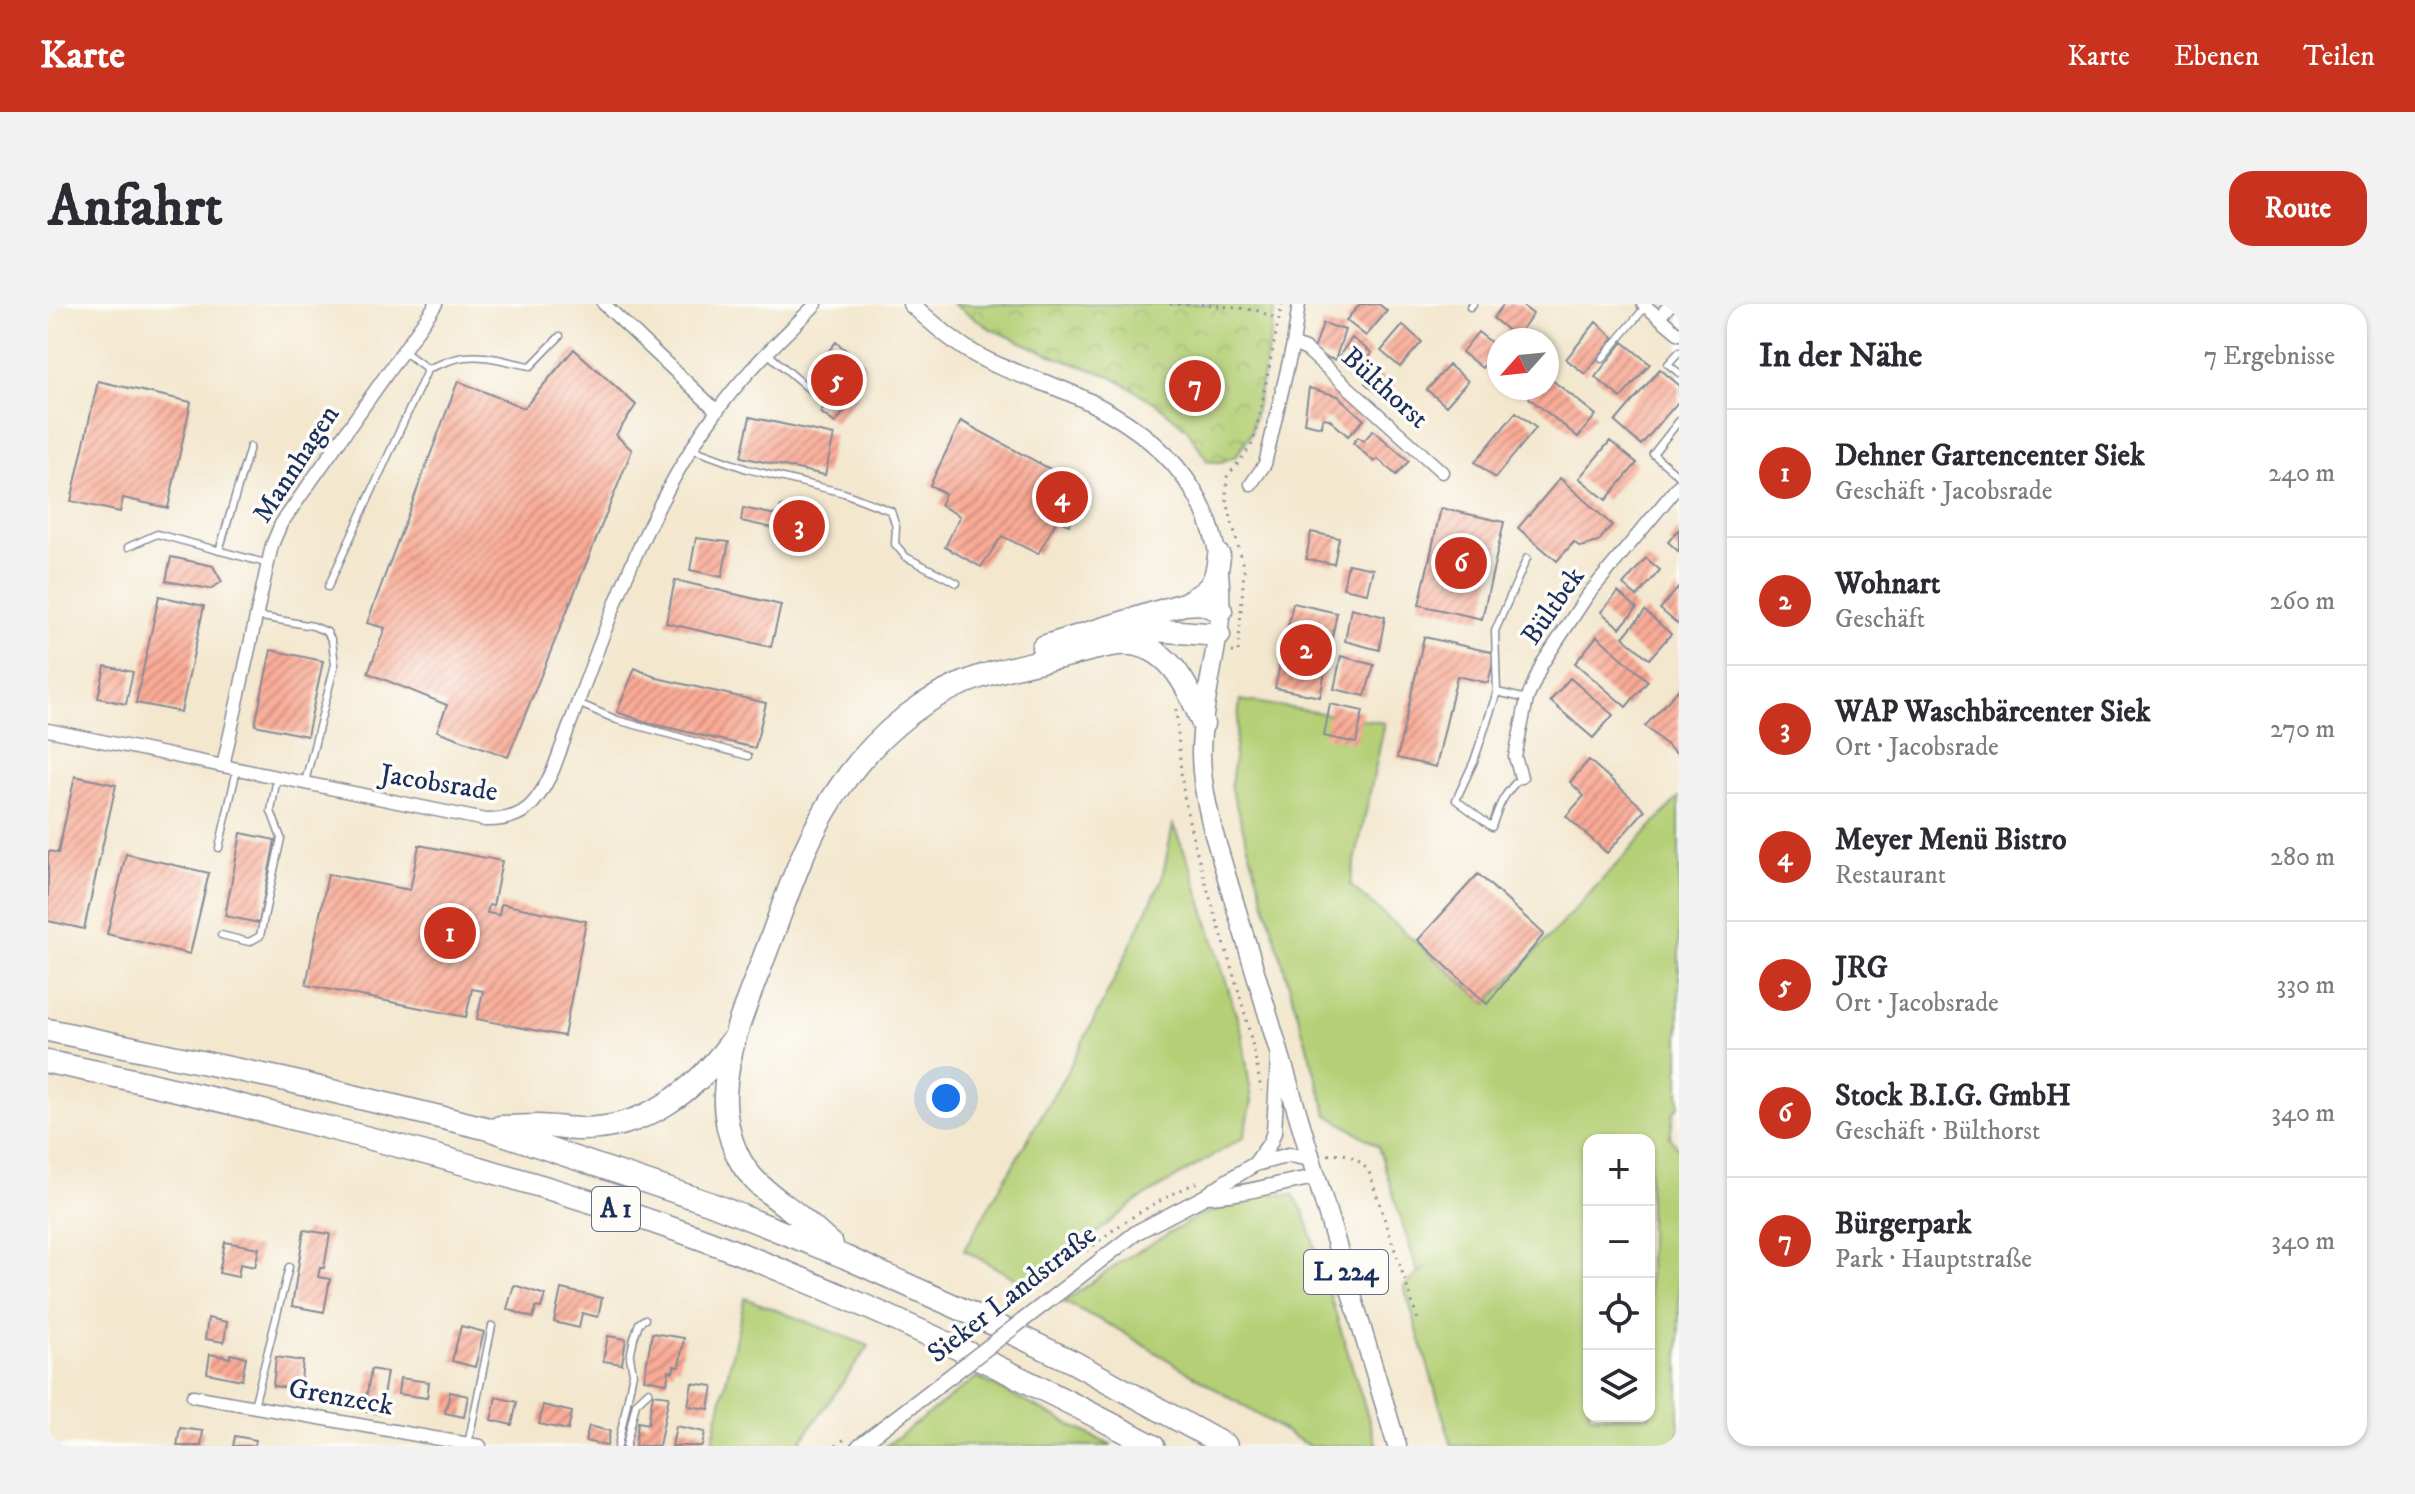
<!DOCTYPE html>
<html lang="de">
<head>
<meta charset="utf-8">
<style>
  body { margin:0; font-family:"IM FELL DW Pica",serif; background:#f2f2f3; color:#2b2b33 }
  .controls { position:absolute; right:24px; bottom:24px; display:grid; overflow:hidden; border-radius:16px; box-shadow:0 2px 6px #0004 }
  .controls button { width:72px; height:72px; display:grid; place-items:center; padding:0; border:0; border-bottom:2px solid #e1e1e2; background:#fff; color:#2b2b33; font:40px sans-serif }
  .compass { position:absolute; left:1439px; top:24px; width:72px; height:72px; border-radius:50%; background:#fff; box-shadow:0 2px 6px #0004; rotate:243deg }
  .you { position:absolute; left:898px; top:794px; width:28px; height:28px; margin:-20px; border:6px solid #fff; border-radius:50%; background:#1a73e8; box-shadow:0 0 0 12px #1a73e833 }
  .badge { display:grid; place-items:center; width:52px; height:52px; border-radius:50%; background:#c8321e; color:#fff; font-size:26px; font-weight:700 }
  .pin { position:absolute; translate:-50% -50%; border:4px solid #fff; box-shadow:0 2px 8px #0006 }
  .list { margin:0; padding:0; list-style:none }
  h2 { display:flex; justify-content:space-between; align-items:center; height:104px; margin:0; padding:0 32px; font-size:34px }
  h2 small { font-size:26px; font-weight:400; color:#7c7c81 }
  .list li { display:grid; grid-template-columns:52px 1fr auto; gap:24px; align-items:center; box-sizing:border-box; height:128px; padding:0 32px; border-top:2px solid #e1e1e2 }
  .list b { display:block; font-size:30px; white-space:nowrap }
  .list p { margin:0; font-size:26px; white-space:nowrap; color:#7c7c81 }
  .list em { font-size:26px; font-style:normal; color:#7c7c81 }
  .icon { flex:none; width:44px; height:44px; fill:none; stroke:currentColor; stroke-width:2; stroke-linecap:round; stroke-linejoin:round }
  .map { position:relative; flex:none; width:1631px; height:1142px; overflow:hidden; border-radius:24px }
  header { display:flex; align-items:center; gap:48px; box-sizing:border-box; height:112px; padding:0 40px; background:#c8321e; color:#fff }
  header strong { font-size:38px }
  nav { display:flex; gap:44px; margin-inline-start:auto; font-size:28px }
  .intro { display:flex; align-items:center; justify-content:space-between; box-sizing:border-box; height:192px; padding:0 48px }
  h1 { margin:0; font-size:56px }
  .button { padding:20px 36px; border-radius:24px; background:#c8321e; color:#fff; font-size:28px; font-weight:700 }
  main { display:flex; gap:48px; padding:0 48px }
  aside { flex:1; background:#fff; border-radius:24px; box-shadow:0 2px 6px #0004 }
  .map>svg:first-child { display:block }
</style>
</head>
<body>
<header>
<strong>Karte</strong>
<nav><a>Karte</a><a>Ebenen</a><a>Teilen</a></nav>
</header>
<div class="intro"><h1>Anfahrt</h1><a class="button">Route</a></div>
<main>
<div class="map">
<svg width="1631" height="1142" viewBox="0 0 1631 1142">
  <defs>
    <pattern id="park-crowns" width="20" height="18" patternUnits="userSpaceOnUse" patternTransform="scale(2)"><rect width="20" height="18" fill="#b4cf75"/><path d="M2 6a3 3 0 1 1 6 0M12 15a3 3 0 1 1 6 0" fill="none" stroke="#9ab268"/></pattern>
    <pattern id="building-hatch" width="6" height="6" patternUnits="userSpaceOnUse" patternTransform="scale(2)"><rect width="6" height="6" fill="#f9aa95"/><path d="M-1 1l2-2M0 6l6-6M5 7l2-2" fill="none" stroke="#c98b7d"/></pattern>
  </defs>
  <rect width="100%" height="100%" fill="#fdfcf7"/>
  <filter id="ink" filterUnits="userSpaceOnUse"><feTurbulence type="fractalNoise" baseFrequency=".0125" numOctaves="2"/><feDisplacementMap in="SourceGraphic" scale="16" xChannelSelector="R" yChannelSelector="G"/><feConvolveMatrix kernelMatrix="1 2 1 2 8 2 1 2 1" color-interpolation-filters="sRGB"/></filter>
  <filter id="wash" filterUnits="userSpaceOnUse"><feTurbulence type="fractalNoise" baseFrequency=".006" numOctaves="4" result="noise"/><feDisplacementMap in="SourceGraphic" scale="32" xChannelSelector="R" yChannelSelector="G"/><feGaussianBlur stdDeviation="1.8" result="paint"/><feColorMatrix in="noise" values="0 0 0 0 0 0 0 0 0 0 0 0 0 0 0 0 0 1.4 0 .05"/><feComposite in="paint" operator="in"/></filter>
  <g filter="url(#wash)">
    <rect width="100%" height="100%" fill="#f3e7ce"/>
    <path fill="#b4cf75" stroke="#687f6a" stroke-width="2" fill-rule="evenodd" d="M1192,396L1337,419L1302,581L1439,700L1631,493V802L1626,807L1622,833L1631,845V1142H1404L1356,982L1379,963L1370,969L1330,842L1279,810L1183,484ZM1541,836H1601V1112H1541Z
      M1125,521L1143,563L1194,730L1204,797L1196,833L1089,897L981,982L916,946L1026,755L1063,682L1114,575Z
      M1216,889L1245,891L1256,908L1329,1142H1261L1066,1023L1016,998L1077,955L1149,913Z
      M697,994L821,1042L749,1142H663Z
      M929,1073L1064,1142H838Z"/>
    <path fill="url(#park-crowns)" stroke="#687f6a" stroke-width="2" d="M905,0H1227L1223,31L1203,129L1188,152L1173,158H1160L1139,125L1109,100L1063,72L1010,54L943,25Z"/>
    <g id="blocks">
      <path fill="url(#building-hatch)" d="M1312,0H1331L1339,7L1318,32L1298,16Z
        M1456,0H1472L1485,10L1468,33L1445,14Z
        M1548,18L1566,34L1537,70L1518,55Z
        M1275,19L1297,26L1287,56L1265,49Z
        M1355,21L1374,38L1352,63L1333,47Z
        M1430,28L1449,43L1434,64L1414,48Z
        M1304,34L1324,49L1313,65L1291,52Z
        M788,38L818,63L802,82L811,90L787,119L772,108L787,90L763,69Z
        M1575,38L1602,60L1573,94L1547,73Z
        M526,45L588,101L568,131L584,146L460,453L389,427L399,401L320,369L337,324L319,319L410,77L476,104Z
        M1401,61L1420,77L1398,102L1379,86Z
        M1612,65L1631,81V97L1593,141L1567,118Z
        M1327,67L1345,81L1334,93L1317,79Z
        M1499,72L1548,111L1530,133L1481,94L1489,84H1499Z
        M50,77L143,98L120,204L75,194L72,208L23,197Z
        M1261,84L1290,92L1316,116L1300,132L1281,115L1275,114L1274,123L1256,119Z
        M1468,108L1488,124L1447,174L1427,158Z
        M702,113L786,131L777,171L693,153Z
        M913,117L1041,186L1021,221L1009,216L990,250L954,232L933,263L897,243L912,212L892,201L897,190L882,181Z
        M1325,126L1361,157L1348,171L1330,155L1326,158L1305,139L1310,133L1316,137Z
        M1562,137L1589,159L1558,196L1531,174Z
        M1512,174L1564,221L1550,238L1532,243L1526,238L1509,257L1470,224Z
        M733,202L757,207L755,214L774,218L768,245L747,240L748,237L737,235L738,229L727,226Z
        M695,204L728,211L725,224L693,217Z
        M1393,204L1456,218L1434,315L1371,301Z
        M1631,225V248L1620,238Z
        M1263,228L1291,234L1286,260L1258,255Z
        M648,234L681,238L674,273L642,266Z
        M123,253L165,262L174,278L162,285L118,277Z
        M1598,254L1612,266L1589,293L1575,281Z
        M1300,260L1325,265L1319,289L1295,284Z
        M627,276L733,301L723,343L618,319Z
        M1631,283V321L1612,305Z
        M1570,288L1589,304L1572,324L1553,308Z
        M111,292L156,302L133,408L88,399Z
        M1245,299L1289,309L1272,393L1227,384Z
        M1303,304L1337,313L1331,346L1297,337Z
        M1597,307L1623,330L1601,355L1575,333Z
        M1549,332L1600,377L1578,403L1527,359Z
        M1376,333L1447,349L1440,379L1409,372L1388,463L1349,454Z
        M223,346L275,357L259,432L207,421Z
        M1293,352L1326,361L1317,392L1286,385Z
        M57,362L85,368L78,400L50,394Z
        M587,364L609,374L718,399L707,444L597,418L569,408Z
        M1522,374L1565,411L1545,434L1502,397Z
        M1631,385V452L1597,422Z
        M1282,400L1315,407L1308,439L1276,432Z
        M1541,456L1597,506L1559,549L1518,512L1536,492L1522,478Z
        M27,472L68,481L36,625L0,617V550L1,547L10,549Z
        M193,529L227,536L211,619L177,612Z
        M371,541L454,557L445,602L441,601L439,609L451,611L453,600L538,617L516,732L429,715L435,687L424,685L418,713L258,681L280,570L362,586Z
        M78,550L161,569L142,650L59,630Z
        M1430,570L1496,630L1439,700L1370,636Z
        M256,926L282,930L276,964H272L270,973L282,975L276,1008L244,1002Z
        M177,938L211,944L207,963L192,960L190,973L171,969Z
        M466,981L497,991L493,1004L488,1003L485,1014L459,1005Z
        M513,985L554,994L550,1013L534,1009L531,1024L506,1018Z
        M160,1014L179,1018L176,1038L157,1035Z
        M413,1022L436,1028L427,1063L404,1057Z
        M604,1029L636,1034L631,1063L626,1062L625,1068L621,1067L619,1079L596,1075Z
        M560,1032L578,1035L574,1060L555,1057Z
        M162,1050L182,1054V1050L198,1053L194,1076L159,1069Z
        M228,1053L255,1057L252,1085L225,1082Z
        M323,1065L339,1068L332,1110L316,1107Z
        M352,1074L381,1078L379,1094L350,1090Z
        M644,1079L665,1082L661,1105L640,1102Z
        M402,1088L420,1092L416,1113L397,1109Z
        M605,1090L621,1092L611,1142H587L590,1118L600,1120Z
        M448,1093L469,1098L464,1121L443,1116Z
        M495,1101L524,1108L520,1126L491,1120Z
        M541,1122L562,1127L559,1142L537,1137Z
        M628,1122L657,1128L654,1142H624Z
        M132,1124L155,1127L153,1142H129Z
        M187,1132L208,1136L206,1142H185Z"/>
    </g>
  </g>
  <g filter="url(#ink)">
    <use href="#blocks" fill-opacity="0" stroke="#878b96" stroke-width="2"/>
    <g fill="none" stroke-linecap="round" stroke-linejoin="round">
      <g stroke="#878b96" stroke-width="9">
        <path id="service" d="M1422,3L1425,0
          M1631,48L1620,60L1631,69
          M719,49L768,91
          M1554,55L1598,2
          M379,65C391,61 404,54 417,53C439,50 461,59 483,62L512,32
          M1631,117L1605,150L1631,172
          M644,145L699,165L796,189L843,207L848,223L847,240L858,253L909,279
          M80,243L109,230L221,260
          M171,247L202,143
          M280,283L378,69L377,63L355,47
          M208,312L265,322L279,328L284,337L287,360L257,478
          M1449,388L1447,327L1479,254
          M530,399L569,416L700,452
          M1473,473C1456,490 1451,500 1444,523L1408,496L1426,457L1449,388L1479,395
          M171,544L189,465
          M173,631L201,638L212,632L233,534L223,507L229,473
          M206,1102L241,963
          M420,1140L444,1022
          M570,1142L585,1069L582,1053L586,1034L591,1019L597,1015
          M578,1142L588,1099L601,1087"/>
      </g>
      <g stroke="#878b96" stroke-width="15">
        <path id="minor" d="M556,0L669,107
          M1595,0L1631,30
          M1611,13L1623,0
          M1245,40L1259,46L1394,168
          M1203,180L1217,160L1245,40L1251,0
          M0,426L437,516C477,517 489,499 505,466C551,344 591,213 669,107C698,67 734,34 768,0
          M175,462L224,241L233,220L388,0
          M1473,473L1467,453L1479,395L1494,360L1539,292L1631,181
          M145,1092L432,1142"/>
      </g>
      <g stroke="#878b96" stroke-width="17">
        <path id="tertiary" d="M1207,860L1241,851L1265,855
          M1159,892C1196,891 1233,878 1270,873
          M1013,987L1089,928L1158,892L1176,879L1207,860L1222,839L1226,828L1230,755
          M811,1142L875,1093"/>
      </g>
      <g stroke="#878b96" stroke-width="19">
        <path id="secondary" d="M863,0C881,16 899,33 920,46C953,67 992,75 1027,91C1122,134 1178,199 1173,307"/>
      </g>
      <g stroke="#878b96" stroke-width="21">
        <path id="primary" d="M1173,307C1168,354 1154,401 1153,448C1153,475 1159,501 1165,527L1349,1142"/>
      </g>
      <g stroke="#878b96" stroke-width="25">
        <path id="motorway" d="M1136,300L1153,299L1173,307
          M1070,329L1105,326L1171,331
          M995,343L1136,300C1162,287 1168,281 1171,252
          M0,726L234,775L437,824L661,899L797,953L924,1010L1025,1058L1178,1142
          M0,758C97,777 193,801 289,826C408,856 527,890 643,931C694,949 744,971 794,992C900,1038 1004,1088 1105,1142
          M452,823C465,823 477,822 490,822C504,822 519,825 533,825C597,825 647,787 683,738
          M784,941C773,932 763,922 752,913C728,893 703,881 689,850C681,833 676,810 677,791C679,738 703,689 721,640C738,595 753,548 777,507C798,470 827,437 860,411C911,372 957,365 1017,352C1034,348 1053,342 1070,340C1120,335 1140,383 1155,420"/>
      </g>
      <path stroke="#878b96" stroke-width="3" stroke-dasharray="2 6" stroke-linecap="butt" d="M1122,0H1144
        M1153,0L1208,6L1230,15
        M1184,348L1190,349L1196,266L1178,193L1179,173L1203,142L1208,127L1234,0
        M1128,405C1131,437 1132,471 1138,503C1158,599 1199,690 1213,787
        M1280,851C1297,846 1311,855 1321,868L1371,1019
        M1039,947C1073,917 1112,895 1154,876
        M788,1142L800,1132"/>
      <use href="#service" stroke="#fff" stroke-width="6"/>
      <use href="#minor" stroke="#fff" stroke-width="12"/>
      <use href="#tertiary" stroke="#fff" stroke-width="14"/>
      <use href="#secondary" stroke="#fff" stroke-width="16"/>
      <use href="#primary" stroke="#fff" stroke-width="18"/>
      <use href="#motorway" stroke="#fff" stroke-width="22"/>
      <g stroke="#878b96" stroke-width="17" stroke-linecap="butt">
        <path id="tertiary-bridge" d="M875,1093L1013,987"/>
      </g>
      <use href="#tertiary-bridge" stroke="#fff" stroke-width="14"/>
    </g>
  </g>
  <g text-anchor="middle" dominant-baseline="central" stroke-width="7" stroke-linejoin="round" paint-order="stroke">
    <g fill="#fdfcf7" stroke="#5f6c8c" stroke-width="2">
      <rect x="544" y="883" width="48" height="44" rx="6"/>
      <rect x="1256" y="946" width="84" height="44" rx="6"/>
    </g>
    <g font-size="26" font-weight="bold" fill="#1b2f5e">
      <text x="568" y="905">A 1</text>
      <text x="1298" y="968">L 224</text>
    </g>
    <g font-size="28" fill="#1b2f5e" stroke="#fdfcf7">
      <text transform="translate(1337 84) rotate(42)">Bülthorst</text>
      <text transform="translate(248 160) rotate(-57)">Mannhagen</text>
      <text transform="translate(1505 302) rotate(-55)">Bültbek</text>
      <text transform="translate(391 479) rotate(9)">Jacobsrade</text>
      <text transform="translate(964 990) rotate(-38)">Sieker Landstraße</text>
      <text transform="translate(293 1093) rotate(10)">Grenzeck</text>
    </g>
  </g>
</svg>
<div class="controls">
<button>+</button>
<button>−</button>
<button><svg class="icon" aria-label="locate" viewBox="0 0 24 24"><circle cx="12" cy="12" r="6"/><path d="M12 2v4M12 18v4M2 12h4M18 12h4"/></svg></button>
<button><svg class="icon" aria-label="layers" viewBox="0 0 24 24"><path d="M12 4l9 5-9 5-9-5zM3 14l9 5 9-5"/></svg></button>
</div>
<svg class="compass" viewBox="-18 -18 36 36"><path d="M0-13l5 13h-10z" fill="#e53935"/><path d="M0 13l5-13h-10z" fill="#7c7c81"/></svg>
<div class="you"></div>
<div class="pin badge" style="left:402px;top:629px">1</div>
<div class="pin badge" style="left:1258px;top:346px">2</div>
<div class="pin badge" style="left:751px;top:222px">3</div>
<div class="pin badge" style="left:1014px;top:193px">4</div>
<div class="pin badge" style="left:789px;top:76px">5</div>
<div class="pin badge" style="left:1413px;top:259px">6</div>
<div class="pin badge" style="left:1147px;top:82px">7</div>
</div>
<aside>
<h2>In der Nähe<small>7 Ergebnisse</small></h2>
<ul class="list">
<li><span class="badge">1</span><div><b>Dehner Gartencenter Siek</b><p>Geschäft · Jacobsrade</p></div><em>240 m</em></li>
<li><span class="badge">2</span><div><b>Wohnart</b><p>Geschäft</p></div><em>260 m</em></li>
<li><span class="badge">3</span><div><b>WAP Waschbärcenter Siek</b><p>Ort · Jacobsrade</p></div><em>270 m</em></li>
<li><span class="badge">4</span><div><b>Meyer Menü Bistro</b><p>Restaurant</p></div><em>280 m</em></li>
<li><span class="badge">5</span><div><b>JRG</b><p>Ort · Jacobsrade</p></div><em>330 m</em></li>
<li><span class="badge">6</span><div><b>Stock B.I.G. GmbH</b><p>Geschäft · Bülthorst</p></div><em>340 m</em></li>
<li><span class="badge">7</span><div><b>Bürgerpark</b><p>Park · Hauptstraße</p></div><em>340 m</em></li>
</ul>
</aside>
</main>
</body>
</html>
